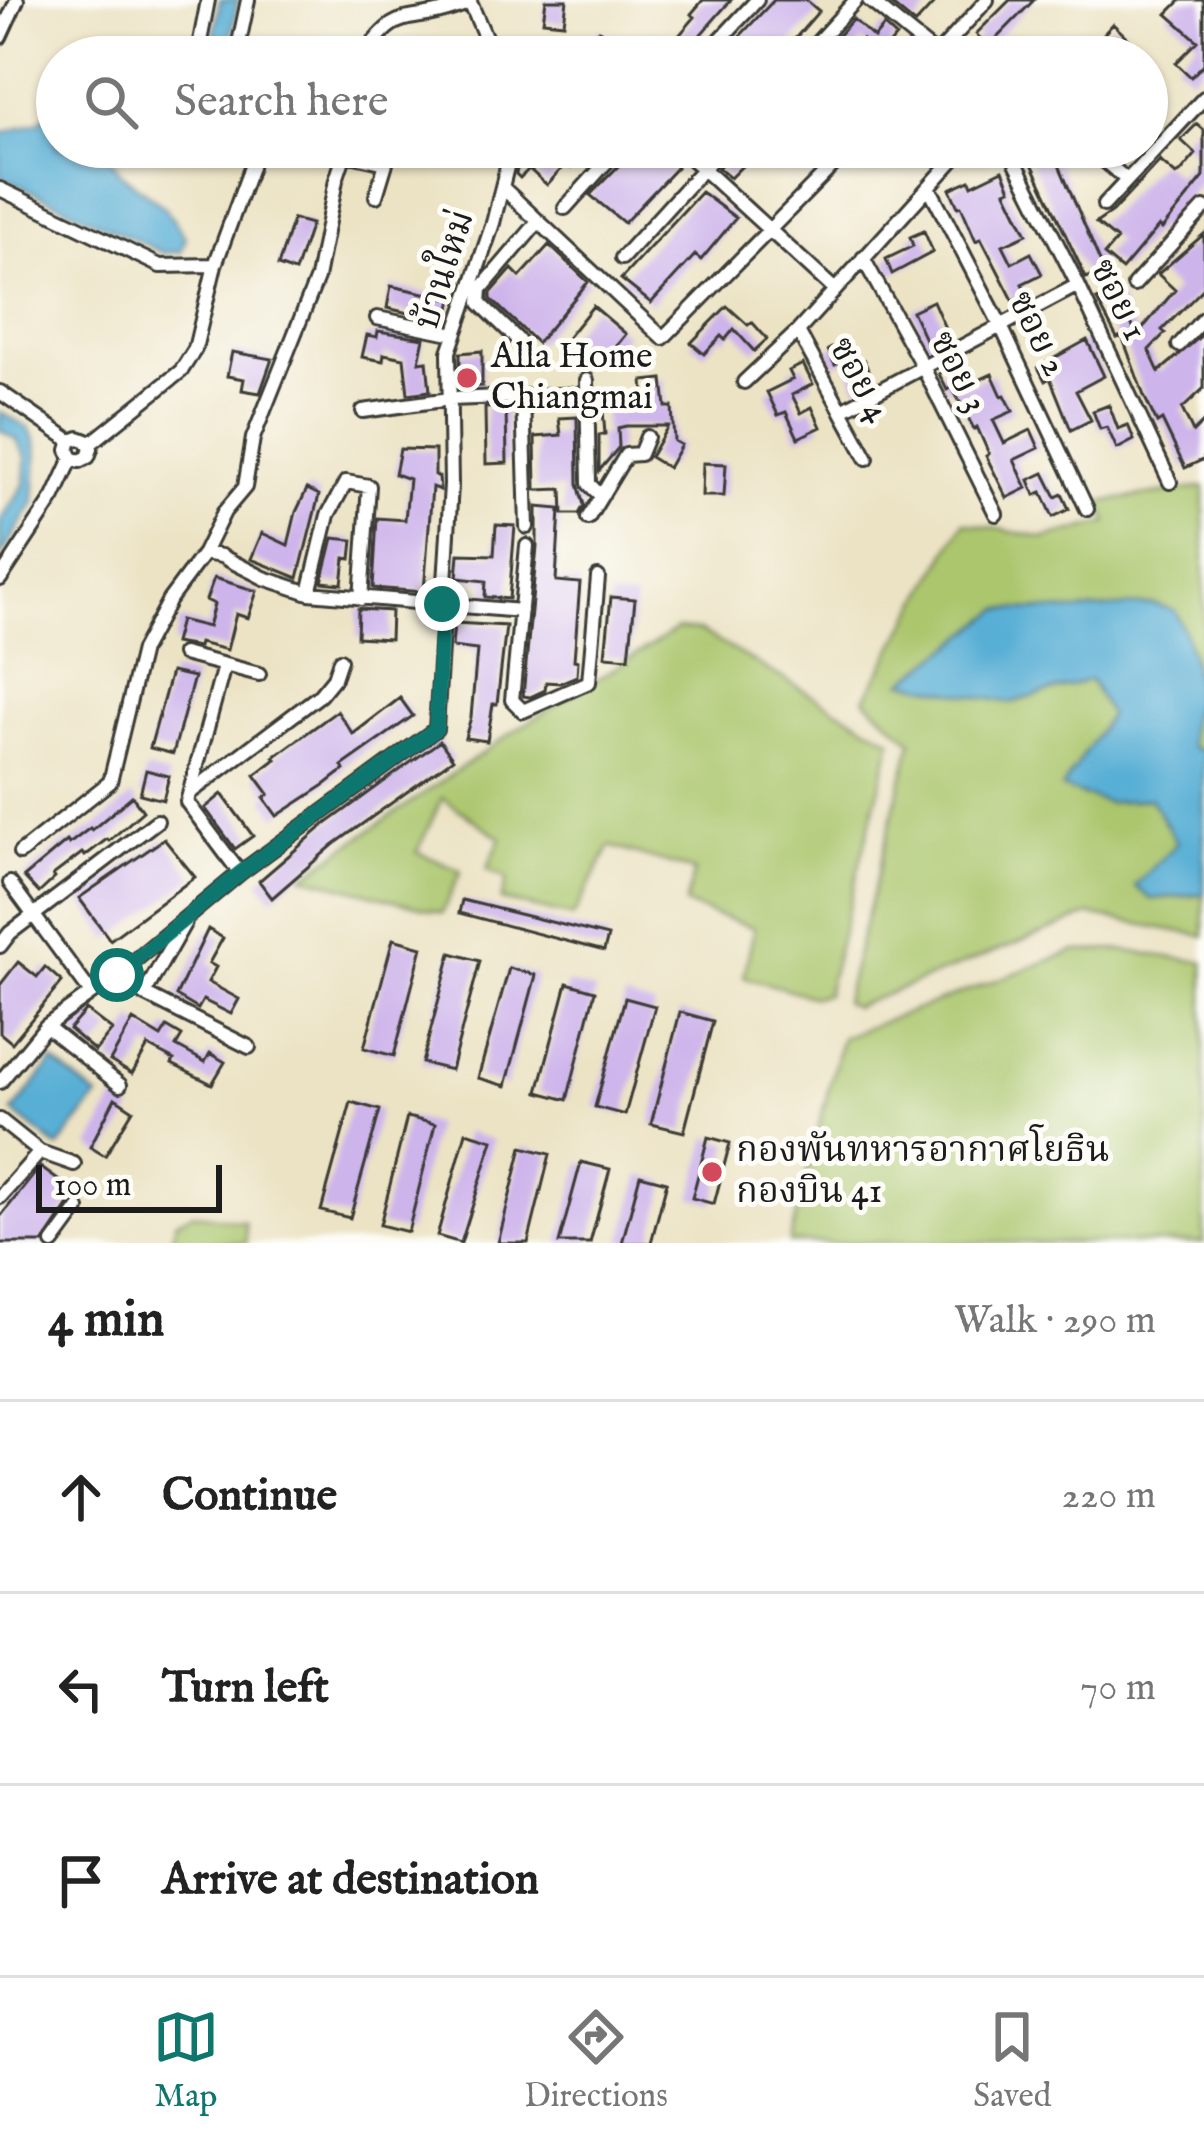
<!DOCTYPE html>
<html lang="en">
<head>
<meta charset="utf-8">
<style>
  body { margin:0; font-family:"IM FELL English","Noto Serif Thai",serif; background:#f2f2f2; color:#222 }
  .scale { position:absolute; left:36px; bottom:30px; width:186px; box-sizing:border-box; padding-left:12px; border:6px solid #1c1c1c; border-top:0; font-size:33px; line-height:42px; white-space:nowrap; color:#1c1c1c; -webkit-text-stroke:9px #fdfcf7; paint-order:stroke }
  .stop { position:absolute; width:36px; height:36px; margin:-27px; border:9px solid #0f766e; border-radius:50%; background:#fff }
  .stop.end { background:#0f766e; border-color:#fff; box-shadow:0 3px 12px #0008 }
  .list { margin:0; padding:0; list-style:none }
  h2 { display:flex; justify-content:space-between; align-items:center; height:156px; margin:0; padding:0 48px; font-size:51px }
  h2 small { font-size:39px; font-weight:400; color:#767676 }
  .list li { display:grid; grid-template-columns:78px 1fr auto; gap:36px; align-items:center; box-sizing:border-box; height:192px; padding:0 48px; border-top:3px solid #e0e0e0 }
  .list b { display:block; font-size:45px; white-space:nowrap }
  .list em { font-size:39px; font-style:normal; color:#767676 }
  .icon { flex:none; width:66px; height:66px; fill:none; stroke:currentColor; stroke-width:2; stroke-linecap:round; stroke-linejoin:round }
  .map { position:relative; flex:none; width:1204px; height:1243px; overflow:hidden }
  .search { position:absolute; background:#fff; box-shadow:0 3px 9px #0004; left:36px; right:36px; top:36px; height:132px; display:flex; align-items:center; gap:30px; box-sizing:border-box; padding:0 42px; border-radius:66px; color:#767676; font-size:45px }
  .sheet { height:732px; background:#fff }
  nav { display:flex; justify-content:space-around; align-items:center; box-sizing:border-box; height:168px; border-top:3px solid #e0e0e0; background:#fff; font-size:33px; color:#767676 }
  nav a { display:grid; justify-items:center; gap:6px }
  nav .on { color:#0f766e }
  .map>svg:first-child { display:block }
</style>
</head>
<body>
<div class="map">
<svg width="1204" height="1243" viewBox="0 0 1204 1243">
  <rect width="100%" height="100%" fill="#fdfcf7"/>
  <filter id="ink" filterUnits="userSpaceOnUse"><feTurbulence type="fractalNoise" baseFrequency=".00833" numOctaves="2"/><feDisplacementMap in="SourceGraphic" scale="24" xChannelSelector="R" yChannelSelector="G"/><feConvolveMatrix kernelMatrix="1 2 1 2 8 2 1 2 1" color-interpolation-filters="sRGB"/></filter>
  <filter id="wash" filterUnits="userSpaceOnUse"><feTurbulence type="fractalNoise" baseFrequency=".004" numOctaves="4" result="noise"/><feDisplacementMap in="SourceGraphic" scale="48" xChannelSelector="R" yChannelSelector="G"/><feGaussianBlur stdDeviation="2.7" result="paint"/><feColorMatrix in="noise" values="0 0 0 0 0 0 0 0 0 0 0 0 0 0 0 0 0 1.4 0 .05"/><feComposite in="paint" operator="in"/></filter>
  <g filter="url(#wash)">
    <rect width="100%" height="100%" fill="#ece3c4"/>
    <path fill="#abc66d" stroke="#647144" stroke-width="3" d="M1204,487V752L1191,747L1186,724L1195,696L1074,611L1001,609L1011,703L1090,679L1109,715L1107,803L1150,798L1177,843L1151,899L1204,895V936L1089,915L854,1007L844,1002L912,741L865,699L964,522L1043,538L1108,523L1100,502Z
      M677,629L699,631L892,740L826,994L814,997L744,977L754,928L685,905L694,871L610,846L573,917L501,900L507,879L487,869L501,838L442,798L417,852L461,871L442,913L304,876L513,732Z
      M1121,950L1204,962V1243H789L842,1037L1075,951Z
      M192,1213L245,1222L246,1243H170L176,1222Z"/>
    <path fill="#58afd5" stroke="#3a6678" stroke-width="3" d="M220,0H238L227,57H210Z
      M57,104V147H104L120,173L164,207L186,238L181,252L163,253L0,176V134L39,122Z
      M0,412L28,427L36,441L37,454L34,503L0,558V522L25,483L26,457L17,440L0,430Z
      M1153,604L1175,611C1187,633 1198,673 1195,698C1192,718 1187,727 1191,747L1204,752V894L1151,899L1135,886L1177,843L1150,798L1107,803L1062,788L1109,715L1090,680L1011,703L903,682L1001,609L1074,611Z
      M53,1061L98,1097L58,1148L13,1112Z"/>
    <g id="blocks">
      <path fill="#cdb4eb" d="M546,0H567L564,23L543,21Z
        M703,0H731L688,49L676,39L695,17L691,14Z
        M774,0H806L819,11L779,57H720Z
        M886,0H937L915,24Z
        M1010,0H1034L989,46L1002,57H962L980,38L976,34Z
        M1181,0H1204V64L1191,77L1176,63L1198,41L1167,14Z
        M853,19L874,38L884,26L896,37L880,56L862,40L848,57H819Z
        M1113,24L1139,49L1131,57H1122L1101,37Z
        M599,30L632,57H607L589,42Z
        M1197,124L1204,130V177L1162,229L1159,226L1122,270L1104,255L1117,240L1096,223L1112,212L1160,161L1176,175L1180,173L1196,154L1181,140Z
        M522,147H585L571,168L566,164L547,185L529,169L520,178L516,174Z
        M637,147H654L677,167L624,223L590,195Z
        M736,147H761L730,178L718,168Z
        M1034,147H1049L1059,165L1104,271L1086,278L1026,151Z
        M1003,170L1011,189L1006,191L1027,234L1003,245L1012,263L1031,253L1042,274L1022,284L1027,293L1013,300L981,238L976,241L961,206L958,207L950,189L970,180L972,185Z
        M701,192L736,218L701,260L695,255L651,303L621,279Z
        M293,219L311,224L295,272L278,266Z
        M924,231L933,252L892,274L886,259L913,246L910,237Z
        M1204,234V288L1162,330L1165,333L1149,350L1159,372L1204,333V388L1182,409L1193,432L1204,421V459L1185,468L1162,420L1157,423L1144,396L1122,336L1117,338L1097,300L1115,292L1137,335L1175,290L1158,274Z
        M549,245L588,282L537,343L491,299V293L512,269L520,277Z
        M391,286L452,299L447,322L387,308Z
        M933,301L948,335L928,346L912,311Z
        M593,306L626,334L601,365L568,337Z
        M727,306L748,325L752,322L767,339L754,351L734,329L725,340L721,336L704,354L691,343Z
        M378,331L424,338L419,362L427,361L430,391L408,394L404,358L384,354L383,361L362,357L367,335L377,337Z
        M848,340L859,362L864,360L873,382L858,388L846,359L835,365L828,350Z
        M1087,340L1104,376L1076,391L1091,420L1071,430L1050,378L1045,381L1038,367Z
        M482,351V386L460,387V353Z
        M232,352L272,359L260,393L242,390L244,379L227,376Z
        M803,364L813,384L792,395L801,413L812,407L821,427L798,438L786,412L778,415L767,392L793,379L789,371Z
        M954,366L964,387L992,374L1002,396L1005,395L1013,411L993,420L1004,443L1031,430L1039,448L1014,460L1027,488L1007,498L986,456L989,454L977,427L974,429L952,387L947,390L939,374Z
        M663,379L666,407H672L674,441L681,445L668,468L650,457L668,426H626L618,428L619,447L599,471V435L605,434L603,410L645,408L643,381Z
        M1109,405L1118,429L1128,425L1134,440L1117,449L1107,427L1100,429L1093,411Z
        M506,407L507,463L486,464L485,408Z
        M577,417L578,484L584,505L579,514H563L562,489L536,490L535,437L561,435L559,418Z
        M400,449L435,450V475L439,477L440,490L432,487L424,592L373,588L377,518L405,520L409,479L395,474Z
        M703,463L726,464L724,496H702Z
        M1044,473L1056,497L1062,494L1069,509L1053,517L1042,492L1035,495L1029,480Z
        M307,489L319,495L298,578L251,559L262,533L288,545L296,512Z
        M537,507L560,509L556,581L580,583L574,660L578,661L577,676L560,683L546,682L545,690L530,697L523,696L537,547Z
        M496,525L515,526L509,599L485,597L486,581L457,578L459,554L494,555Z
        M333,538L353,540L351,559L345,558L342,584L322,582Z
        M214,578L257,591L248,618L236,614L227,650L199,643L198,647L174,643L180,620L208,627L214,604L206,600Z
        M611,597L635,599L629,658L605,656Z
        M358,609L391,611L390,639L357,637Z
        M454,623L506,626L497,704H493L487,741L465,738L471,717L477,650L452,647Z
        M171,672L194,677L173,754L150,748Z
        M400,698L413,716L342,766L344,770L326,784L277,816L264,798L269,794L255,775L276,759L274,757L337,711L353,734Z
        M440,741L453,759L333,845L272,898L259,881L323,826Z
        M146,770L169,776L163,800L140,794Z
        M222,794L253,836L235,849L205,808Z
        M132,796L143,811L109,841L107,839L85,856L82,853L53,875L55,878L39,893L24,877L67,841L69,844L90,828L92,830Z
        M164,839L195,877L110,940L79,898Z
        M462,900L608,936L604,951L459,913Z
        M208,929L223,938L209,963L216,967L208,982L239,999L231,1014L203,1000L198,1009L176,996Z
        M393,939L422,947L394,1056L364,1048Z
        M451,953L480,961L451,1070L422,1063Z
        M18,962L37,977L45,967L62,982L12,1043L0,1033V985Z
        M509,968L536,975L506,1086L478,1078Z
        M567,983L595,991L567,1100L538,1092Z
        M625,998L655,1006L625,1115L595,1107Z
        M86,1010L112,1030L95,1051L69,1029Z
        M680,1012L713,1021L684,1132L651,1124Z
        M133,1020L161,1037L167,1027L182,1036L176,1046L205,1062L210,1053L225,1062L212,1084L172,1064L174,1060L148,1046L132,1074L110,1061Z
        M115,1098L133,1110L105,1156L90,1147Z
        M351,1102L380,1110L350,1218L321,1211Z
        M407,1117L435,1124L408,1232L380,1225Z
        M466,1132L493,1140L461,1243L437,1236Z
        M708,1137L730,1143L714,1204L692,1198Z
        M522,1147L550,1154L528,1243H498Z
        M581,1162L610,1169L590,1243H559Z
        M40,1167L80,1196L70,1203L43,1243H0V1217Z
        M640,1175L667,1182L651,1243H622Z"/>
    </g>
  </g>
  <g filter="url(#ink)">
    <use href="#blocks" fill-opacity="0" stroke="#3b3a35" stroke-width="3"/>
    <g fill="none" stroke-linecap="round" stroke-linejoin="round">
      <g stroke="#3b3a35" stroke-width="18">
        <path id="minor" d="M469,0L494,57
          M869,0L939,57
          M0,37L17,0
          M571,50L578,57
          M197,57L208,0
          M236,57L248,0
          M363,57C402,0 403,30 470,2
          M704,57L757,0
          M804,57L856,0
          M935,57L987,0
          M679,147L835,290
          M1008,147L1078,285L1170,482
          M1088,147L1127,180
          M346,154L386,163L376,196
          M929,187L1001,326L1087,509
          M503,188L663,338L851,147
          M0,189L160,266L215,265
          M1104,205L1204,98
          M565,208L620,147
          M622,258L723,147
          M863,258L923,367L996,514
          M1134,285L1204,208
          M377,318L455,334
          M798,331L867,458
          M518,340L480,303L481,289L538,222
          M1179,345L1204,318
          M587,380L589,484L600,495
          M744,382L798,331L965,147
          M0,392L71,441
          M523,397L527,527
          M842,410L1078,285
          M363,411L450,399L587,394
          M90,444L181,371L195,349L215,265L251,167L253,147
          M588,518L626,455L640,454L647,437
          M527,546L512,700L523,711L589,682L598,577
          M204,553L221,556L264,578L309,593L521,611
          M0,579L54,497L72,458L68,450L71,441L79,438L87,441L91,449L88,457L80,461L72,458
          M309,593L328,515L346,482L369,486L361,599
          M183,654L259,674
          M224,666L187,802L240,873
          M191,792L320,695L334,678L340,660
          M20,853L110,782L142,650L169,600L204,553L224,512L245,487L253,438L317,278L336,180L347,147
          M10,883L91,993
          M0,946L10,933L157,821
          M117,975L144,994L249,1047
          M144,994L185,922
          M46,1026L120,1085
          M0,1082L46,1026L117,975L240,873L436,729L451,485L449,352L493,223L512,147
          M0,1120L40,1152L74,1164
          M0,1197L40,1152
          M53,1243L78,1209"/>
      </g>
      <use href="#minor" stroke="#fff" stroke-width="12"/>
    </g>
  </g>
  <g fill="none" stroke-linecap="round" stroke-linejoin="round" filter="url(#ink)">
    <path stroke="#0f766e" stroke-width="15" d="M117,975L240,873L436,729L442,604"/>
  </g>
  <g fill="#d1495b" stroke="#fdfcf7" stroke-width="4.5">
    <circle cx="467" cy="378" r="12"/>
    <circle cx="712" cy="1172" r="12"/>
  </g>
  <g text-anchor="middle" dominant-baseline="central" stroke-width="10" stroke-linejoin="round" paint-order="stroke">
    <g font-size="36" fill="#1c1c1c" stroke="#fdfcf7">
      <text transform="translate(445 270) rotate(-72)">บ้านใหม่</text>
      <text transform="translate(1118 300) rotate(64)">ซอย 1</text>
      <text transform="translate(1037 334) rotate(64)">ซอย 2</text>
      <text transform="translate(958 372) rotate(63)">ซอย 3</text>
      <text transform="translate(859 380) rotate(62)">ซอย 4</text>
    </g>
    <g font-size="36" fill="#1c1c1c" stroke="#fdfcf7" text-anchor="start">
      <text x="491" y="357">Alla Home<tspan x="491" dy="41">Chiangmai</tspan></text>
      <text x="736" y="1151">กองพันทหารอากาศโยธิน<tspan x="736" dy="41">กองบิน 41</tspan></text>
    </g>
  </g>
</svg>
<div class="scale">100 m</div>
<div class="stop" style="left:117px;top:975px"></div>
<div class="stop end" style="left:442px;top:604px"></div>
<div class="search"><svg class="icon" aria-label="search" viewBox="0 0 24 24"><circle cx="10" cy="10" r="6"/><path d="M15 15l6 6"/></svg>Search here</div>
</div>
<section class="sheet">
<h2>4 min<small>Walk · 290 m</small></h2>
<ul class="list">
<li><svg class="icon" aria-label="ahead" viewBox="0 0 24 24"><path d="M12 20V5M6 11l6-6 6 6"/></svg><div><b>Continue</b></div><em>220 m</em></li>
<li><svg class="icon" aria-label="left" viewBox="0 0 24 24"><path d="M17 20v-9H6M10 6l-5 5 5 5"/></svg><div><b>Turn left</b></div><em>70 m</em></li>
<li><svg class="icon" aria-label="arrive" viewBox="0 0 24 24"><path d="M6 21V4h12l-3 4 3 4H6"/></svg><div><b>Arrive at destination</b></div></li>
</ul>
</section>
<nav>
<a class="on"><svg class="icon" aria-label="map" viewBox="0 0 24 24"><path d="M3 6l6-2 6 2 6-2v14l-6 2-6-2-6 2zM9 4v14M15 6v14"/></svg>Map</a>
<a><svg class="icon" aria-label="directions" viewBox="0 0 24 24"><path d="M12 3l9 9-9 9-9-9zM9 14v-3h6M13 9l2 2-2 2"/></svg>Directions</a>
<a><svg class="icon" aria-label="saved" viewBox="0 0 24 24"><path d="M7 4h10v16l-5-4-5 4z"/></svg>Saved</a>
</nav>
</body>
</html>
